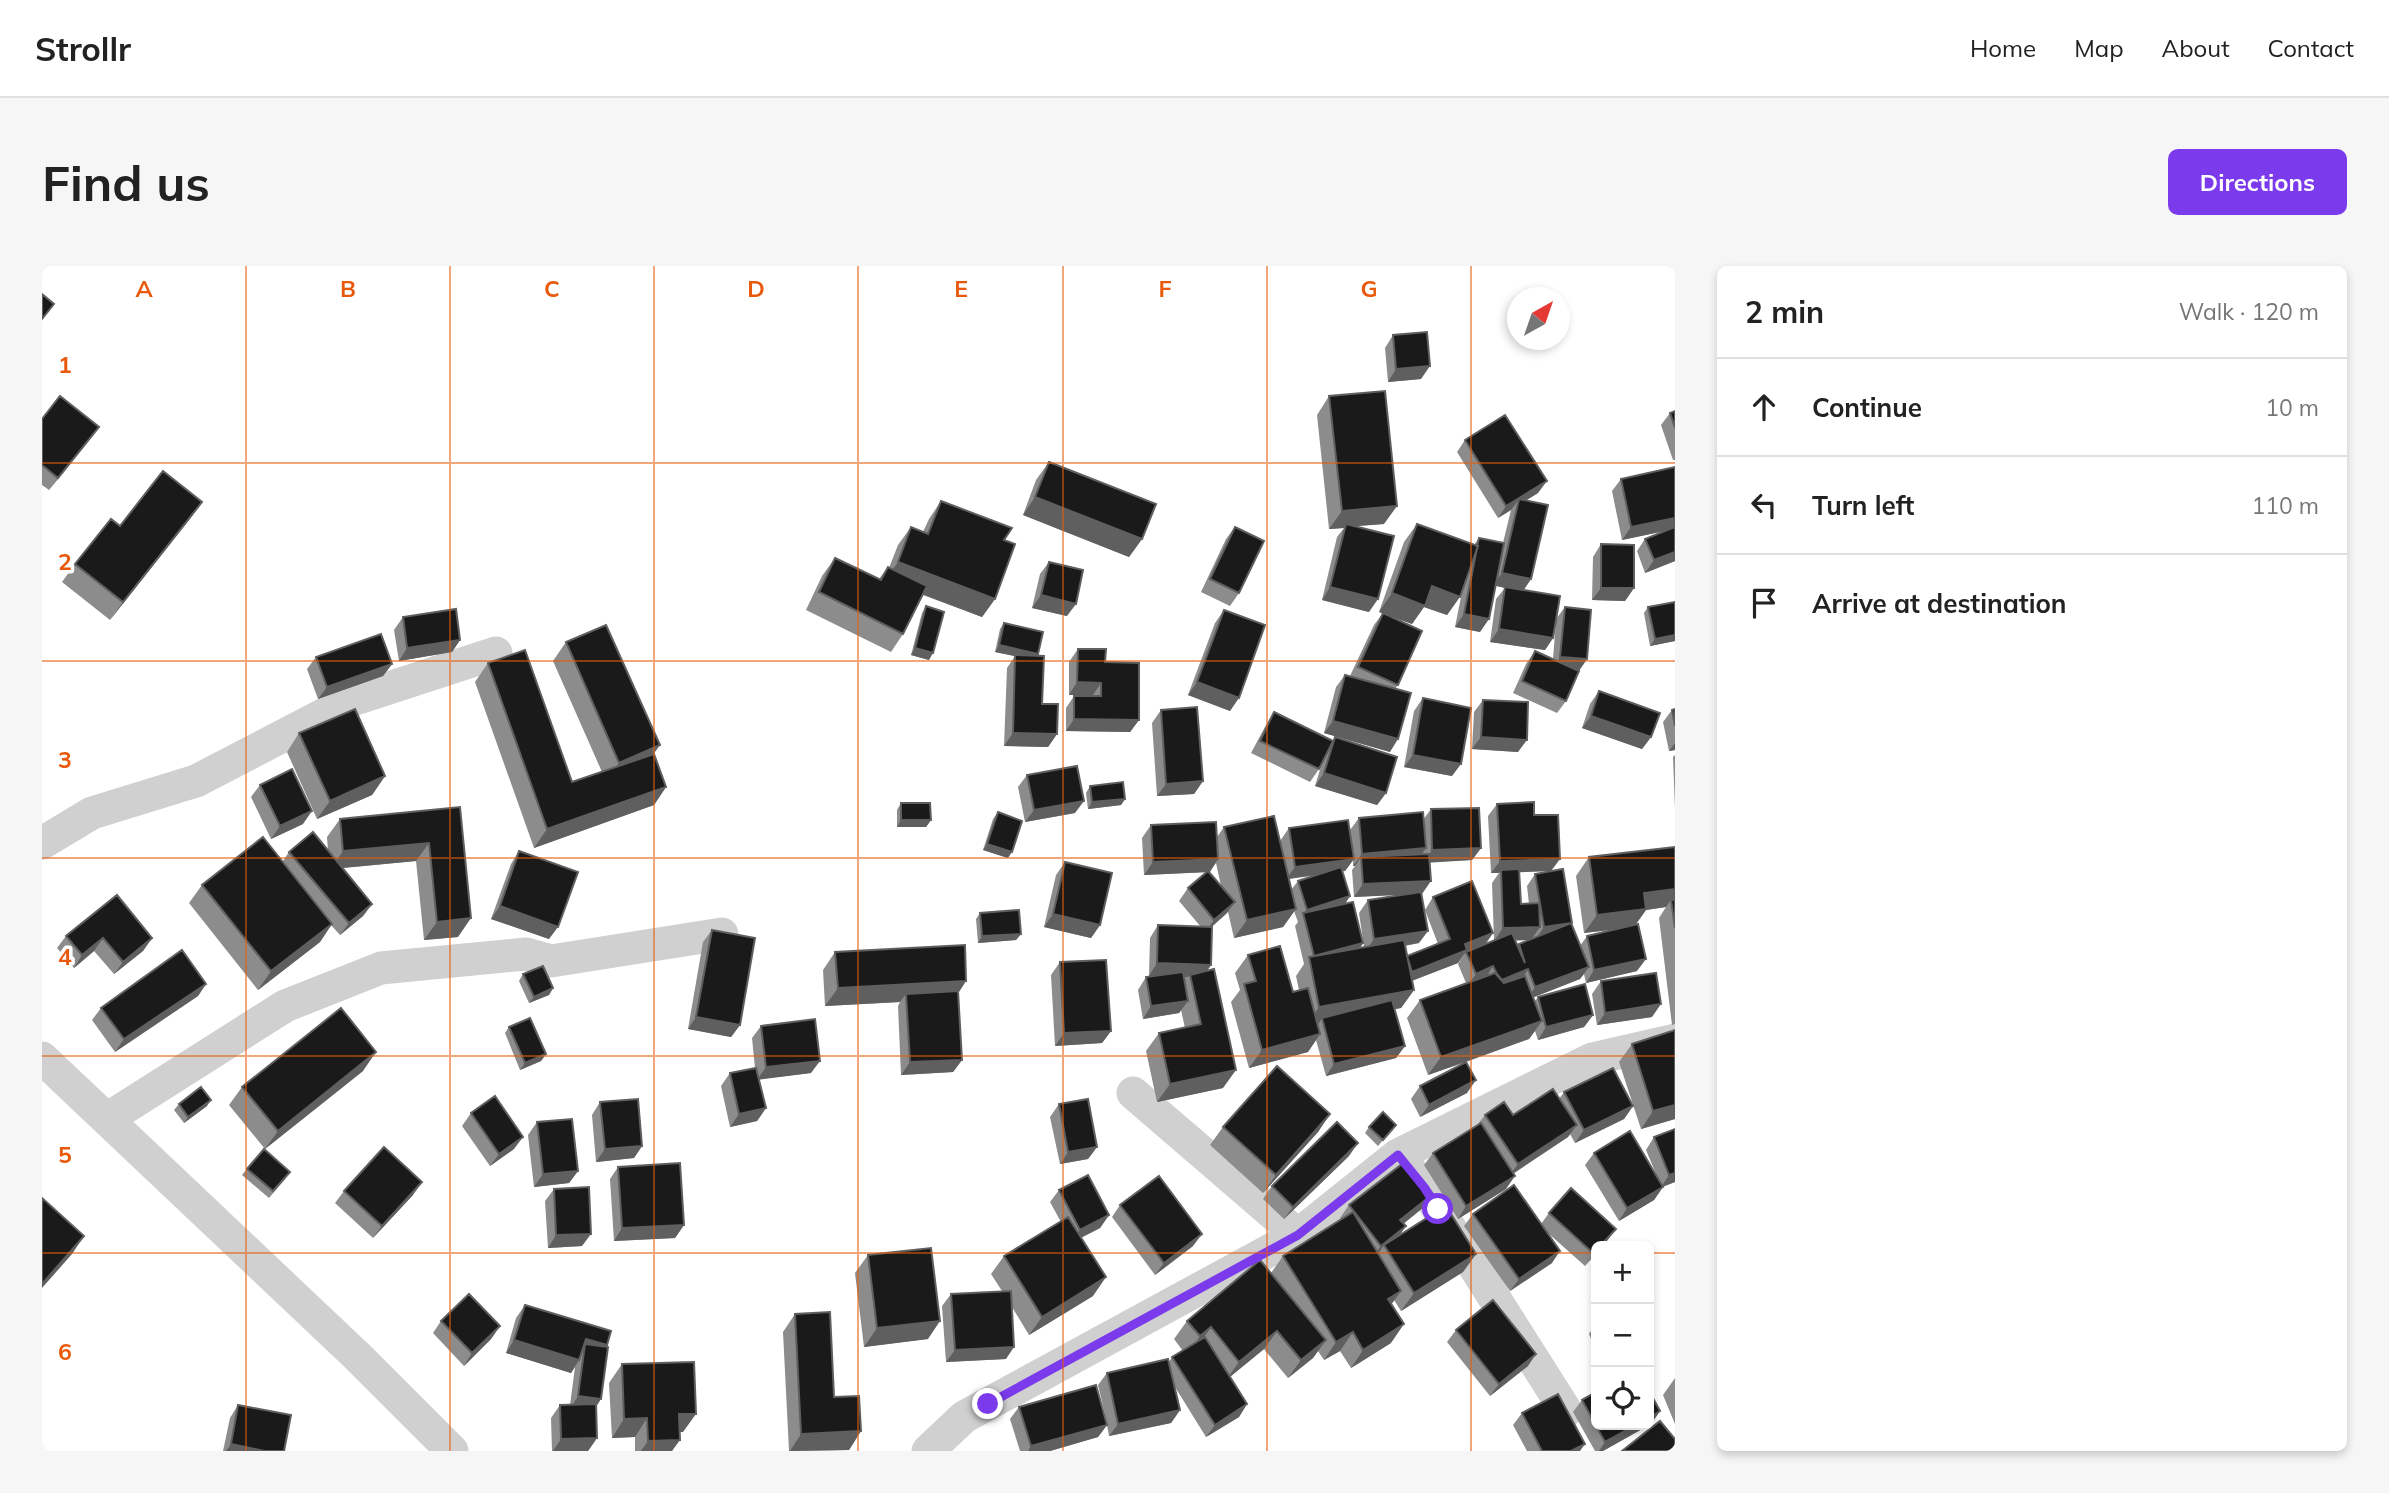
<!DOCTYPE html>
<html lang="en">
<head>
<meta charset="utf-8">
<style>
  body { margin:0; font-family:Mulish,sans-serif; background:#f6f6f6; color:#222 }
  .controls { position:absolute; right:21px; bottom:21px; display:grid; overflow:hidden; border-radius:10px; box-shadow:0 4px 10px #0003 }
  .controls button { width:63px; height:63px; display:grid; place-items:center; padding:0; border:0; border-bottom:2px solid #e0e0e0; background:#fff; color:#222; font:35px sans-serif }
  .compass { position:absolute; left:1465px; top:21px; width:63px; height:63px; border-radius:50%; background:#fff; box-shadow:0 4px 10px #0003; rotate:40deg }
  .stop { position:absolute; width:21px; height:21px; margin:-16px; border:5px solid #7c3aed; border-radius:50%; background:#fff }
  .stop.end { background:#7c3aed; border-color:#fff; box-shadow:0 2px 7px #0008 }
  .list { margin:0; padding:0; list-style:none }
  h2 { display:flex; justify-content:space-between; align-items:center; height:91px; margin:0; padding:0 28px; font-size:30px }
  h2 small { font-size:23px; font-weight:400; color:#767676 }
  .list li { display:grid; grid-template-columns:46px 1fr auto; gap:21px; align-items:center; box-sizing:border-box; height:98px; padding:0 28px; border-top:2px solid #e0e0e0 }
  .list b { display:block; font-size:26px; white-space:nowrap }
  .list em { font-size:23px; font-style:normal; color:#767676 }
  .icon { flex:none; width:38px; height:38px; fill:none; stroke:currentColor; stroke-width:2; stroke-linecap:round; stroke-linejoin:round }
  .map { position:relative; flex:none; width:1633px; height:1185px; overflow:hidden; border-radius:10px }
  header { display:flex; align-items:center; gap:42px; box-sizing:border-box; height:98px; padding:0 35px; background:#fff; border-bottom:2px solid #e0e0e0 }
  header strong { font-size:33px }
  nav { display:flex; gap:38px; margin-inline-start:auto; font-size:24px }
  .intro { display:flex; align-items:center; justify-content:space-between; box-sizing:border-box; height:168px; padding:0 42px }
  h1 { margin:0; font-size:49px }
  .button { padding:18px 32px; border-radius:10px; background:#7c3aed; color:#fff; font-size:24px; font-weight:700 }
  main { display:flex; gap:42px; padding:0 42px }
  aside { flex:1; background:#fff; border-radius:10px; box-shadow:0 4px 10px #0003 }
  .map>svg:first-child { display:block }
</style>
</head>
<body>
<header>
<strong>Strollr</strong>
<nav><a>Home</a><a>Map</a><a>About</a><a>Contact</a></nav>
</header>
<div class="intro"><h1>Find us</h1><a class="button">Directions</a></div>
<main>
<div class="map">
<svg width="1633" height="1185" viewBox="0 0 1633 1185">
  <rect width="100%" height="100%" fill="#fff"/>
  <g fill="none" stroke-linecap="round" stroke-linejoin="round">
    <path stroke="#d0d0d0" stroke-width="33" d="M0,577L50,547L154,515L310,434L454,387
      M0,792L315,1090L410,1185
      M1091,827L1256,969
      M65,853L243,740L339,702L484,688L509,695L680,668
      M1362,897L1382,921L1524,1145
      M886,1185L922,1151L1256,969L1356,889L1550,793L1633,774"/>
  </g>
  <path fill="#8c8c8c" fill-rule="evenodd" d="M1351,69L1379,113L1346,116L1343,82Z
    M1287,130L1342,258L1313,260L1327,346L1280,334L1295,271L1302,262L1287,263L1275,149Z
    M1633,145V194H1631L1619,159L1628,147Z
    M0,153L48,173L7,224L0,219Z
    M1423,174L1496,227L1484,234L1489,313L1482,324L1514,353L1523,341L1545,393L1537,405L1524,435L1515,447L1471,427L1484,398L1493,385L1511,393L1514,355L1511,372L1503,384L1448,376L1454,333L1463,322L1454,320L1438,366L1413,361L1420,326L1405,349L1382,341L1370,358L1341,347L1356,419L1353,423L1348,486L1282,467L1294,421L1303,409L1308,410L1332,359L1341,347L1337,346L1362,276L1375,258L1432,279L1437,272L1461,277L1469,244L1456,252L1415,186Z
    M1007,196L1100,273L1087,291L981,249L994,214Z
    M1633,201V295L1603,307L1595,285L1603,273L1621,265L1580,274L1570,225L1579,213Z
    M899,235L962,274L953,333L940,351L881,329L861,368L849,386L764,344L780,310L793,292L837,313L846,301L847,302L856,279L869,261L881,266L887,253Z
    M160,236L147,254L68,354L20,316L33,298Z
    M1193,261L1197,327L1188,340L1159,326L1184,273Z
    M1559,278L1592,322L1583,335L1550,334L1551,291Z
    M1007,296L1025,350L990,342L998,308Z
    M884,340L887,394L869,389L880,347Z
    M1606,341L1633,375L1608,380L1602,347Z
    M1182,344L1188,445L1146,429L1173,357Z
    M361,351L418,374L410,386L357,395L352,364Z
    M962,357L996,388L994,390L1000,438L1015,468L1006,481L962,480L965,402L973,390L953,386L958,363Z
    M524,376L611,488L624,521L612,539L492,582L433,416L446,397L530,516L560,506L511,395Z
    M1036,383L1063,396L1097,454L1088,466L1024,465V442L1032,430H1051V429H1027V396Z
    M274,391L350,398L341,410L276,433L265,403Z
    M1557,425L1609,471L1600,483L1540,462L1548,438Z
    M1381,432L1410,510L1362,501L1372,445Z
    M1441,434L1476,486L1430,483L1432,446Z
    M1633,443V484L1627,485L1621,456L1630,444Z
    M1119,444L1161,515L1152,528L1115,530L1110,457Z
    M1232,446L1291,475L1293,471L1344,527L1335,539L1273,520L1281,494L1277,503L1268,516L1209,487L1224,459Z
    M257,467L343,510L330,529L275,553L245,486Z
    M1633,489V542L1631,491Z
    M985,509L1033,547L983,556L976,521Z
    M218,519L261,558L229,573L209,531Z
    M1048,520L1083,533L1079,539L1046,543L1044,527Z
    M859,537L889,554L884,561H855V544Z
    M1455,538L1492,549L1509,605L1538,680L1545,670L1577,663L1542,667L1534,610L1547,591L1633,581V758L1630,759L1617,652L1624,641L1604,644L1593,659L1595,705L1544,717L1542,708L1538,713L1491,731L1493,735L1496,731L1551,749L1542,761L1496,774L1493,765L1487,773L1424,796L1425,827L1378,851L1369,833L1378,820L1424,796L1386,809L1365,752L1378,734L1424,717L1416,698L1423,687L1416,697L1370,715L1372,724L1359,742L1353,743L1363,780L1354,792L1284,810L1274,774L1266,786L1207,802L1189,736L1198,724L1193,707L1206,689L1251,726L1257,724L1254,710L1262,698L1253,660L1256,656L1252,645L1241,661L1192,672L1186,646L1170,661L1169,699L1165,705L1181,822L1115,836L1104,785L1117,767L1143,762L1139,744L1137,747L1101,753L1096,724L1104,711L1112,710H1107L1108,672L1116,659L1159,661L1137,635L1146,622L1165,606L1102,609L1100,572L1109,559L1175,571L1182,561L1238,575L1247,562L1309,573L1308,564L1317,552L1381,554L1389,543L1439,582L1430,594L1387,596L1379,628L1377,677L1363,680L1365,690L1396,678L1383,644L1391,631L1451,667L1444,678L1452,674L1450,617L1457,607H1449L1446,550ZM1311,594V600H1313L1310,604L1312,631L1363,628L1326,634L1317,647L1322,681L1318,682L1321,677L1303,637L1308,630L1300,605H1303ZM1174,597L1179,620L1167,606ZM1508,605L1493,608L1485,620L1487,638H1479L1477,606ZM1276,609L1256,615L1249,624L1247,613ZM1473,674H1488L1477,678L1475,680Z
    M418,541L416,671L382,674L374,595L301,602L330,638L321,650L298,669L289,659L278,676L216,724L147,637L160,619L241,595L247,586L286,585L285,571L298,553Z
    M956,546L966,592L941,584L951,553Z
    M477,585L507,673L449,653L469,598Z
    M1023,596L1058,659L1049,672L1002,661L1014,609Z
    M938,647L979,668L974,674L936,677L934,653Z
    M670,664L698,759L689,771L646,763L661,676Z
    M24,670L110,672L101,685L72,708L52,685L32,702L15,682Z
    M793,686L916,727L920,794L911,806L859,809L856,740L858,736L783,740L781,704Z
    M1018,696L1069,765L1060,777L1013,780L1009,709Z
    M481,708L511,722L507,729L487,737L477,715Z
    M1559,715L1610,751L1555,759L1550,728Z
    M164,718L156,730L73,786L50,754L59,742Z
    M719,760L769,807L717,813L724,842L715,855L688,861L679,820L688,807L713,802L710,772Z
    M467,761L504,788L499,795L478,804L463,767Z
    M1633,764V853L1599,863L1577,796L1590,778Z
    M321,805L223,883L187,839L200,821Z
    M1522,826L1591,840L1582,853L1533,877L1528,868L1526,871L1471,908L1464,923L1416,953L1382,899L1391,887L1436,858L1443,849H1471L1517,833Z
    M558,836L600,880L592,892L554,896L550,849Z
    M137,838L165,840L142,857L132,844Z
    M1017,838L1055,881L1046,893L1018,898L1008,851Z
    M429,847L472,883L448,900L420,860Z
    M1288,848L1276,866L1221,927L1168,879L1181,861Z
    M495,856L536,905L527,917L492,921L486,869Z
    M1354,859L1336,880L1323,867L1327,861Z
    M1633,863V916L1621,921L1612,934L1577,955L1543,899L1552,887L1614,908L1604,884L1612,871Z
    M1307,890L1242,953L1221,933L1230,920Z
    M576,901L642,959L633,972L572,975L568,913Z
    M205,903L244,912L227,932L200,909Z
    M512,923L540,980L506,982L503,935Z
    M1017,924L1067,949L1058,962L1039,972L1051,1030L987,1069L970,1041L964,1093L904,1096L900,1040L909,1028L960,1025L949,1008L962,990L1019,956L1008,936Z
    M302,925L371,929L331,972L293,937Z
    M1391,928L1382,941L1361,958L1364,960L1357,969L1434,988L1421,1006L1359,1045L1352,1034L1349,1039V1077L1309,1102L1298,1085L1282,1094L1276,1085L1271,1092L1246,1112L1222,1083L1188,1111L1205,1138L1197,1151L1164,1171L1133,1121L1138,1144L1129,1157L1067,1170L1065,1159L1056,1171L1008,1185H978L968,1153L977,1141L1065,1157L1056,1119L1065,1107L1127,1096L1130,1091L1141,1085L1132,1073L1145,1055L1229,1007L1241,990L1300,953L1298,952L1307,939Z
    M1078,939L1151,980L1113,1009L1070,951Z
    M1507,947L1574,963L1561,980H1554V987L1543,1000L1506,967L1510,997L1468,1025L1422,960L1431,948L1499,958Z
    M826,989L886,1073L822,1081L813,1007Z
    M483,1039L565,1079L564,1081L554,1141L555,1172L546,1185H510L509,1152L518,1139H528L533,1101L529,1107L464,1087L474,1052Z
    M753,1048L792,1131L819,1165L807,1184L747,1185L741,1066Z
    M399,1055L458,1060L449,1073L422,1100L391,1067Z
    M1554,1060V1084L1547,1068L1551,1062Z
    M1414,1064L1486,1100L1448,1130L1405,1076Z
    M580,1098L641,1166H638L630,1185H593V1171L570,1172L567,1117Z
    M1633,1112V1158L1621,1129Z
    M1540,1134L1618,1145L1609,1158L1561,1185H1553L1531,1146Z
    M196,1139L242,1185H181L188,1152Z
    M1480,1147L1538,1185H1485L1471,1159Z"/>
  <path fill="#5f5f5f" d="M1388,100L1379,113L1346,116L1354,103Z
    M57,161L48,173L7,224L16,212Z
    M1505,215L1496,227L1475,240L1477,233L1469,244L1456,252L1464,240Z
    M993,231L1100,273L1087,291L981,249Z
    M160,236L147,254L68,354L81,336Z
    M1355,240L1342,258L1303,261L1304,258L1302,262L1287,263L1300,245Z
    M1633,252V263L1580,274L1589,261Z
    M1633,286V295L1603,307L1612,294Z
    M856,296L953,333L940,351L843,314Z
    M1460,307L1489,313L1480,326L1451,319Z
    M1390,320L1418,331L1405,349L1382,341L1370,358L1337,346L1350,327Z
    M1288,321L1336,333L1327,346L1280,334Z
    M1559,322H1592L1583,335L1550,334Z
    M999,329L1034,338L1025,350L990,342Z
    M1422,348L1447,353L1438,366L1413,361Z
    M1457,363L1511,372L1503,384L1448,376Z
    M1633,369V375L1608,380L1613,373Z
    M418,374L410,386L357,395L365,382Z
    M957,379L996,388L991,394L953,386Z
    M873,382L891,387L887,394L869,389Z
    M1518,391L1545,393L1536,406L1510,403Z
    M350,398L341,410L276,433L285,421Z
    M1035,416L1059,417L1051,429H1027Z
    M1155,416L1197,432L1188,445L1146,429Z
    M1549,450L1609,471L1600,483L1540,462Z
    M1032,453L1097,454L1088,466L1024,465Z
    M1291,455L1356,473L1348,486L1282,467Z
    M971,467L1015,468L1006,481L962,480Z
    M1439,471L1485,474L1476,486L1430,483Z
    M1633,477V484L1627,485Z
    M618,479L605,497L564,515L577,497Z
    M1371,489L1419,498L1410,510L1362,501Z
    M1282,507L1344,527L1335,539L1273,520Z
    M343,510L330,529L275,553L288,535Z
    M1161,515L1152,528L1115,530L1124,518Z
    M624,521L612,539L492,582L505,563Z
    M1083,533L1079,539L1046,543L1050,536Z
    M1042,535L1033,547L983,556L992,544Z
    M270,545L261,558L229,573L238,560Z
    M859,554H889L884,561H855Z
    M387,577L374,595L289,603L301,585Z
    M945,578L970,586L966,592L941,584Z
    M1384,582L1375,595L1319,591L1313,600H1311L1320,588Z
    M1439,582L1430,594L1382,597L1390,584Z
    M1176,593L1168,606L1102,609L1111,596Z
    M1312,593L1303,605L1244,613L1253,601Z
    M1518,593L1509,605L1459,607V604L1457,607H1449L1458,595Z
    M1389,615L1380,628L1312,631L1321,618Z
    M1633,623V640L1629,634L1624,641L1604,644L1592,661L1542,667L1555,649L1602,627Z
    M1308,630L1300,643L1261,648L1265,644Z
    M1193,636L1184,648L1163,666L1172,654Z
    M330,638L321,650L298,669L307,657Z
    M458,640L516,661L507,673L449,653Z
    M1254,643L1241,661L1192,672L1205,654Z
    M1011,648L1058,659L1049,672L1002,661Z
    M429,652L416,671L382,674L395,656Z
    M1530,657L1493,674L1502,661Z
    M290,658L278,676L216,724L229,705Z
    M1498,661L1489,674L1452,675L1461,662Z
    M1386,665L1377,677L1323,686L1332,673Z
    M1451,667L1442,679L1423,687L1416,697L1361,718L1370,706L1423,678Z
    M979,668L974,674L936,677L940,670Z
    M61,672L52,685L32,702L40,689Z
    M110,672L101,685L72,708L81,696Z
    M1321,677L1313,690H1272Z
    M1604,693L1595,705L1544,717L1552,704Z
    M1115,697L1169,699L1160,712L1148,709L1146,711L1107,710Z
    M1451,700L1443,713L1425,720L1434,708Z
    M1547,701L1538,713L1485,734L1493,721Z
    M1486,703L1478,716L1449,727L1458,715Z
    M924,715L912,734L864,728L858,736L783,740L796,722Z
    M164,718L156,730L73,786L82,773Z
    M511,722L507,729L487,737L492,731Z
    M1372,724L1359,742L1281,756L1280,752L1277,757L1264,760L1277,741Z
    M1146,735L1137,747L1101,753L1109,740Z
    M1619,738L1610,751L1555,759L1563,747Z
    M1551,749L1542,761L1496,774L1504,761Z
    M654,751L698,759L689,771L646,763Z
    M1500,755L1487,773L1386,809L1399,791Z
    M1069,765L1060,777L1013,780L1022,767Z
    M1278,768L1266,786L1207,802L1220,784Z
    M1363,780L1354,792L1284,810L1292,798Z
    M334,786L321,805L223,883L236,865Z
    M504,788L499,795L478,804L483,797Z
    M920,794L911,806L859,809L868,796Z
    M778,795L769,807L715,814L724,801Z
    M1194,804L1181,822L1115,836L1128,818Z
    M1434,814L1425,827L1378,851L1387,839Z
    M169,834L165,840L142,857L146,851Z
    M1633,839V853L1599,863L1611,845Z
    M1591,840L1582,853L1533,877L1542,864Z
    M724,842L715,855L688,861L697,848Z
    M1288,848L1276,866L1221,927L1234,909Z
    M1535,859L1526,871L1467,910L1476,898Z
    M481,871L472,883L448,900L457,888Z
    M1316,877L1307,890L1242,953L1251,941Z
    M600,880L592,892L554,896L563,883Z
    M1055,881L1046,893L1018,898L1026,886Z
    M536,905L527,917L492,921L501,908Z
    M1633,907V916L1619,921L1627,909Z
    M1473,910L1464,923L1416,953L1424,940Z
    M380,916L371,929L331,972L340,960Z
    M1621,921L1612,934L1577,955L1585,942Z
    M1391,928L1382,941L1350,967L1358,954Z
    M1067,949L1058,962L1030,976L1038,964Z
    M642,959L633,972L572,975L580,962Z
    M1364,960L1355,973L1342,979L1336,988L1330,992L1339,980Z
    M1574,963L1561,980H1558Z
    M549,968L540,980L506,982L514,969Z
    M1160,968L1151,980L1113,1009L1122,997Z
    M42,970L30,988L0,1022V1018Z
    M1518,985L1510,997L1468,1025L1477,1013Z
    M1554,985V987L1543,1000L1552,988Z
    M1434,988L1421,1006L1359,1045L1372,1027Z
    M1064,1011L1051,1030L987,1069L1000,1051Z
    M1359,1025L1346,1043V1033Z
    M898,1055L886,1073L822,1081L835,1062Z
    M1362,1058L1349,1077L1309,1102L1321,1084Z
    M458,1060L449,1073L422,1100L430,1087Z
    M1169,1061L1156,1080L1145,1089L1158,1070Z
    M1235,1065L1222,1083L1184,1114L1197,1096Z
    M1311,1066L1298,1085L1282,1094L1294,1076Z
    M544,1073L565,1079L556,1091L543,1078L537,1086Z
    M472,1074L537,1094L529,1107L464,1087Z
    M1284,1074L1271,1092L1246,1112L1259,1094Z
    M972,1081L964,1093L904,1096L913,1084Z
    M1494,1088L1486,1100L1448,1130L1457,1118Z
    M536,1130L559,1133L551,1146L528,1143Z
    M1205,1138L1197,1151L1164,1171L1173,1159Z
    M1138,1144L1129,1157L1067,1170L1076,1158Z
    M1618,1145L1609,1158L1561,1185H1557L1563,1176L1594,1159H1607V1152Z
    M637,1148H654L641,1166L624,1167Z
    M605,1152L593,1171L570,1172L582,1153Z
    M1065,1159L1056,1171L1008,1185H986L989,1180Z
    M819,1165L807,1184L748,1185L759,1168Z
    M555,1172L546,1185H511L519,1173Z
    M638,1174L630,1185H599L606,1175Z
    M189,1178L222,1185H184Z
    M1543,1178L1538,1185H1529Z"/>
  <path fill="#1a1a1a" stroke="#5f5f5f" stroke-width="2" d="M0,28L12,38L0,53Z
    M1385,66L1388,100L1354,103L1351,69Z
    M1343,125L1355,240L1300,245L1287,130Z
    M18,130L57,161L16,212L0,199V153Z
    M1633,145V162L1628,147Z
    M1463,149L1505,215L1464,240L1423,174Z
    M1007,196L1114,238L1100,273L993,231Z
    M1633,201V252L1589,261L1579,213Z
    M121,205L160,236L81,336L33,298L69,253L78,260Z
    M1477,233L1506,239L1489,313L1460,307Z
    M899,235L970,262L962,274L973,278L953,333L856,296L869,261L886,268Z
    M1304,258L1352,270L1336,333L1288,321Z
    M1375,258L1436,280L1418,331L1390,320L1383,340L1350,327Z
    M1193,261L1222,275L1197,327L1168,313Z
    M1633,261V286L1612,294L1603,273Z
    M1437,272L1462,277L1447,353L1422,348L1434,287L1436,280H1435Z
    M1559,278L1592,279V322H1559Z
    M793,292L839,314L846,301L885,320L861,368L777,326Z
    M1007,296L1041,304L1034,338L999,329Z
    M1463,321L1518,330L1511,372L1457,363Z
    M1633,336V369L1613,373L1606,341Z
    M884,340L902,346L891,387L873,382Z
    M1523,341L1549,344L1545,393L1518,391Z
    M414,343L418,374L365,382L361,351Z
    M1182,344L1223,359L1197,432L1155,416Z
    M1341,347L1380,365L1356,419L1316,401Z
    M962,357L1001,366L996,388L957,379Z
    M564,359L618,479L577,497L524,376Z
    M339,368L350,398L285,421L274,391Z
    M1036,383H1064L1063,396L1097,397V454L1032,453V430H1059V417L1035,416Z
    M483,384L530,516L612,488L624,521L505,563L446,397Z
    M1493,385L1537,405L1524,435L1480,415Z
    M973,389L1002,390L1000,438H1016L1015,468L971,467Z
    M1303,409L1369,427L1356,473L1291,455Z
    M1557,425L1618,447L1609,471L1549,450Z
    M1381,432L1429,442L1419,498L1371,489Z
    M1441,434L1486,436L1485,474L1439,471Z
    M1155,441L1161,515L1124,518L1119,444Z
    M313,443L343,510L288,535L257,467Z
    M1633,443V460L1630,444Z
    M1232,446L1291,475L1277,503L1218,475Z
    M1293,471L1355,491L1344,527L1282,507Z
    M1035,500L1042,535L992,544L985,509Z
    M250,503L270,545L238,560L218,519Z
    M1081,516L1083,533L1050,536L1048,520Z
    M1492,536V549H1516L1518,593L1458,595L1455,538Z
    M859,537H888L889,554H859Z
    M418,541L429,652L395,656L387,577L301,585L298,553Z
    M1437,542L1439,582L1390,584L1389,543Z
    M956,546L980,555L970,586L945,578Z
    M1381,546L1384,582L1320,588L1317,552Z
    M1232,550L1254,643L1205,654L1182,561Z
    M1306,554L1312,593L1253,601L1247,562Z
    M1174,556L1176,593L1111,596L1109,559Z
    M271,566L330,638L307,657L247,586Z
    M221,571L290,658L229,705L160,619Z
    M1633,581V623L1602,627L1604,643L1555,649L1547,591Z
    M477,585L536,606L516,661L458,640Z
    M1387,588L1389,615L1321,618L1319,591Z
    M1023,596L1070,607L1058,659L1011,648Z
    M1299,601L1308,630L1265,644L1256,615Z
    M1477,603L1479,638L1497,637L1498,661L1461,662L1459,604Z
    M1521,603L1530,657L1502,661L1493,608Z
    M1166,605L1193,636L1172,654L1146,622Z
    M1430,615L1451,667L1423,678L1425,684L1370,706L1365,690L1408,673L1391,631Z
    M1379,626L1386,665L1332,673L1326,634Z
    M75,629L110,672L81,696L61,672L40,689L24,670Z
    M1629,634H1633V662Z
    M1311,636L1321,677L1272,690L1261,647Z
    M977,644L979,668L940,670L938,647Z
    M1529,657L1547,701L1493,721L1486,703L1460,714L1455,708L1451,700L1434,708L1424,686L1470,667L1483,697L1477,678Z
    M1596,658L1604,693L1552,704L1545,670Z
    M1116,659L1170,661L1169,699L1115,697Z
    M670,664L713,672L698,759L654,751Z
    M1362,674L1372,724L1277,741L1267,691Z
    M923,679L924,715L796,722L793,686Z
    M1238,680L1251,726L1266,722L1278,768L1220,784L1202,718L1214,715L1206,689Z
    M140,684L164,718L82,773L59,742Z
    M1064,694L1069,765L1022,767L1018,696Z
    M501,700L511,722L492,731L481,708Z
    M1172,703L1194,804L1128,818L1117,767L1159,758L1148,709Z
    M1141,706L1146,735L1109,740L1104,711Z
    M1453,707L1462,717L1483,710L1500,755L1399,791L1378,734Z
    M1614,707L1619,738L1563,747L1559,715Z
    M1543,718L1551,749L1504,761L1496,731Z
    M916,725L920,794L868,796L864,728Z
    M1350,734L1363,780L1292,798L1280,752Z
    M299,742L334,786L236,865L200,821Z
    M488,752L504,788L483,797L467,761Z
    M773,753L778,795L724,801L719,760Z
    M1633,764V839L1611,845L1590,778Z
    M1424,796L1434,814L1387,839L1378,820Z
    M1235,800L1288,848L1234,909L1181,861Z
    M714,802L724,842L697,848L688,807Z
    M1571,802L1591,840L1542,864L1522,826Z
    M159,821L169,834L146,851L137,838Z
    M1511,823L1535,859L1476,898L1443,849L1462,836L1471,849Z
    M453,830L481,871L457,888L429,847Z
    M596,833L600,880L563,883L558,836Z
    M1046,833L1055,881L1026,886L1017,838Z
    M1341,846L1354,859L1341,874L1327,861Z
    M530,853L536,905L501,908L495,856Z
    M1295,856L1316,877L1251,941L1230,920Z
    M1439,857L1473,910L1424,940L1391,887Z
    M1633,863V907L1627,909L1612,871Z
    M1588,865L1621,921L1585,942L1552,887Z
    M342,881L380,916L340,960L302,925Z
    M222,883L248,906L231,925L205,903Z
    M1364,895L1391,928L1358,954L1364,960L1339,980L1307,939Z
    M638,897L642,959L580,962L576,901Z
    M1046,909L1067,949L1038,964L1017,924Z
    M1117,910L1160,968L1122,997L1078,939Z
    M1472,919L1518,985L1477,1013L1431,948Z
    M547,921L549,968L514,969L512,923Z
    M1529,922L1574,963L1558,980H1554V985L1552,988L1507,947Z
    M0,932L42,970L0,1018Z
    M1404,940L1434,988L1372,1027L1342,979Z
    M1311,946L1359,1025L1346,1033L1362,1058L1321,1084L1311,1066L1294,1076L1241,990Z
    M1026,951L1064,1011L1000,1051L962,990Z
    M889,982L898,1055L835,1062L826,989Z
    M1218,994L1284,1074L1259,1094L1235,1065L1197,1096L1169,1061L1158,1070L1145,1055Z
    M969,1025L972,1081L913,1084L909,1028Z
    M427,1028L458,1060L430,1087L399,1055Z
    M1451,1034L1494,1088L1457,1118L1414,1064Z
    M483,1039L569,1065L565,1079L544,1073L537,1094L472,1074Z
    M788,1046L792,1131L817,1130L819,1165L759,1168L753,1048Z
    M1163,1071L1205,1138L1173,1159L1130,1091Z
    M543,1078L566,1081L559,1133L536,1130Z
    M1126,1093L1138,1144L1076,1158L1065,1107Z
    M652,1096L654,1148H637L638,1174L606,1175L605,1152L582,1153L580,1098Z
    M1054,1119L1065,1159L989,1180L977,1141Z
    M1607,1125L1618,1145L1607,1152Z
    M1554,1126V1159H1594L1563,1176L1540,1134Z
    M1516,1128L1543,1178L1529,1185H1500L1480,1147Z
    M554,1138L555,1172L519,1173L518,1139Z
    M196,1139L249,1149L242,1185H222L189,1178Z
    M1618,1155L1633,1173V1185H1580Z"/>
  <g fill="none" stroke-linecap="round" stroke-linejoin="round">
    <path stroke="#7c3aed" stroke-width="9" d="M946,1138L1256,969L1356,889L1382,921L1396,943"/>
  </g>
  <path fill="none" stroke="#e8590c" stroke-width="2" stroke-opacity="0.55" d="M204,0V1185M408,0V1185M612,0V1185M816,0V1185M1021,0V1185M1225,0V1185M1429,0V1185M0,197H1633M0,395H1633M0,592H1633M0,790H1633M0,987H1554M1607,987H1633"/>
  <g font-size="23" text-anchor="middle" font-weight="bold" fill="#e8590c" stroke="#fff" stroke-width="7" stroke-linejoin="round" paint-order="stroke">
    <text x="102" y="31">A</text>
    <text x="306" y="31">B</text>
    <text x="510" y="31">C</text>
    <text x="714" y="31">D</text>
    <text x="919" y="31">E</text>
    <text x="1123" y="31">F</text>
    <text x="1327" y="31">G</text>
    <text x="23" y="107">1</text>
    <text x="23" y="304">2</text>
    <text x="23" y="502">3</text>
    <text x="23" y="699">4</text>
    <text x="23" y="897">5</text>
    <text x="23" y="1094">6</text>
  </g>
</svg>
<div class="controls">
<button>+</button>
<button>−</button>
<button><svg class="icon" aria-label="locate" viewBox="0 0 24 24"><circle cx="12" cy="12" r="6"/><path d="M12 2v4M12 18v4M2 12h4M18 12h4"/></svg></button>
</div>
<svg class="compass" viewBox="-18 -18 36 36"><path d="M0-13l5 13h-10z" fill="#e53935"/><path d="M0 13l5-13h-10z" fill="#767676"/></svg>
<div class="stop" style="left:1396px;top:943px"></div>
<div class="stop end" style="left:946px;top:1138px"></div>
</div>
<aside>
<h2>2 min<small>Walk · 120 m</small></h2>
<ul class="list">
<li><svg class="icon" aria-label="ahead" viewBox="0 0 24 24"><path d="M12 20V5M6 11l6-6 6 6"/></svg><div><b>Continue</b></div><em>10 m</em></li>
<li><svg class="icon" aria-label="left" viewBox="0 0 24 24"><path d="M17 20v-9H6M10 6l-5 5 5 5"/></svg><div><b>Turn left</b></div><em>110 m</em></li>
<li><svg class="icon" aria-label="arrive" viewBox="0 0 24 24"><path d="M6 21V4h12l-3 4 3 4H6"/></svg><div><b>Arrive at destination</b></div></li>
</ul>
</aside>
</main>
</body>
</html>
